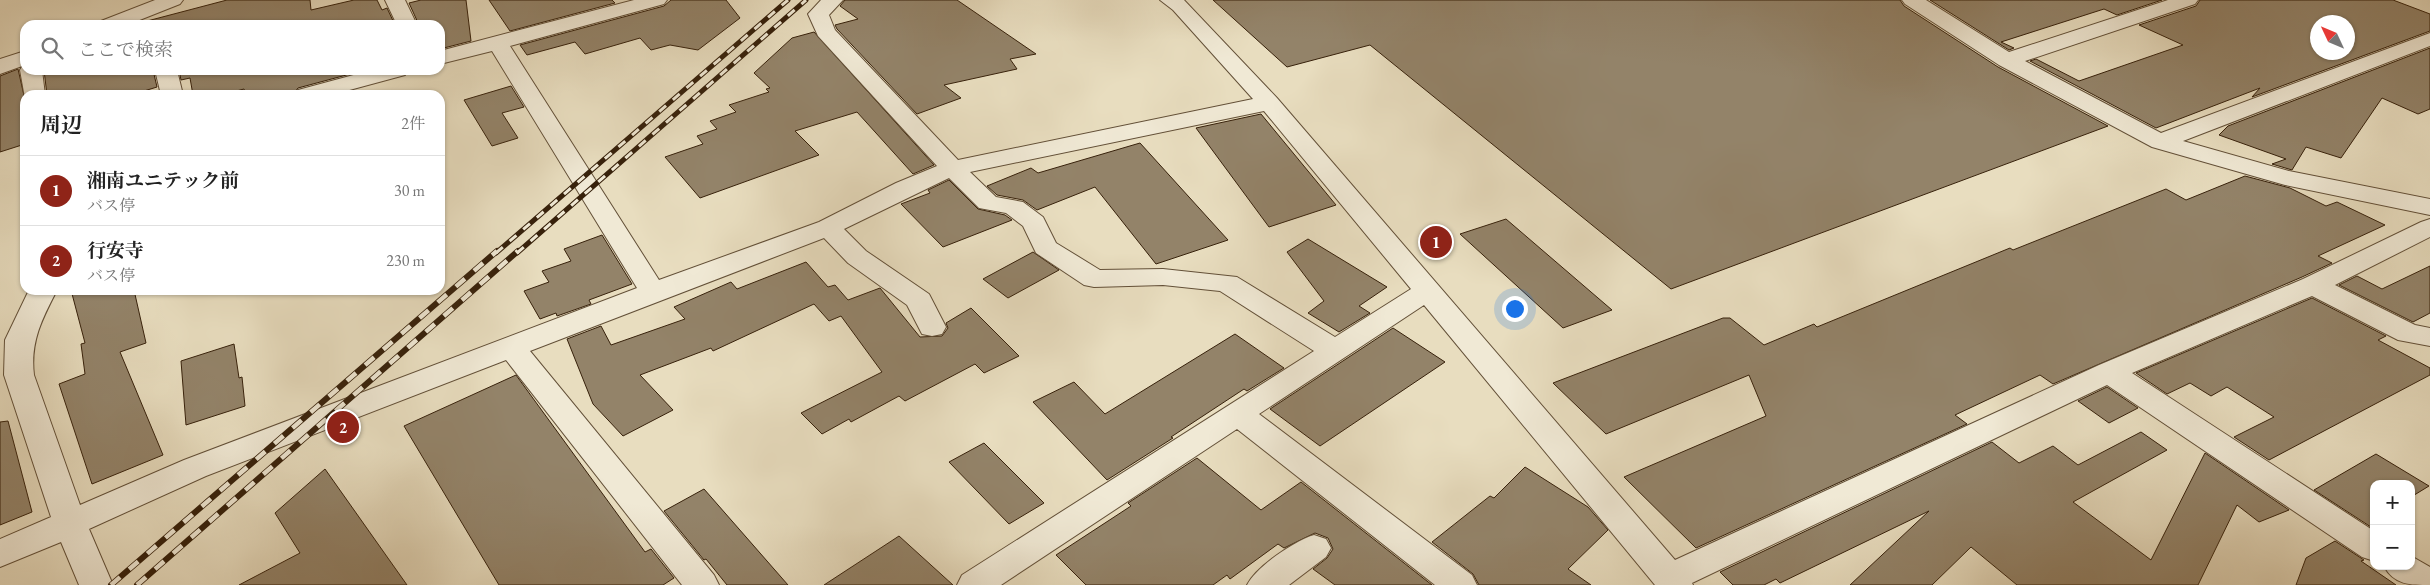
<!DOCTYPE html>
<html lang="ja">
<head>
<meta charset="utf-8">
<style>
  body { margin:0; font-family:"EB Garamond","Noto Serif JP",serif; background:#f2f2f2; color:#222 }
  .controls { position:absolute; right:15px; bottom:15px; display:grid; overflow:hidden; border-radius:10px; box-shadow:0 1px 4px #0004 }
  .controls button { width:45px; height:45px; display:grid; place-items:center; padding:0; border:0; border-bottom:1px solid #e0e0e0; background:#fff; color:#222; font:25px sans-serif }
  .compass { position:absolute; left:2310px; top:15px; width:45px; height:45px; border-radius:50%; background:#fff; box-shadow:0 1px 4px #0004; rotate:314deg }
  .you { position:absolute; left:1514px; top:308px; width:18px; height:18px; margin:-12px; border:4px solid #fff; border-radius:50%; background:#1a73e8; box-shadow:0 0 0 8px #1a73e833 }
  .badge { display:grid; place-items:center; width:32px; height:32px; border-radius:50%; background:#8f2418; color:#fff; font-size:16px; font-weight:700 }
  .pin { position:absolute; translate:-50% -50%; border:2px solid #fff; box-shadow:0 1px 5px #0006 }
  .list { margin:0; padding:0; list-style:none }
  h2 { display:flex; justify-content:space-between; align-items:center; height:65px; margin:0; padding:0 20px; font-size:21px }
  h2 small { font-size:16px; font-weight:400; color:#767676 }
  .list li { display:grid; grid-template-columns:32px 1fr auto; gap:15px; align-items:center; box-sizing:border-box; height:70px; padding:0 20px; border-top:1px solid #e0e0e0 }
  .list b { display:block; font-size:19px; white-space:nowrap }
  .list p { margin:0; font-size:16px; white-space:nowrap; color:#767676 }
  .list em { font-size:16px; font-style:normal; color:#767676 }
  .icon { flex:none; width:28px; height:28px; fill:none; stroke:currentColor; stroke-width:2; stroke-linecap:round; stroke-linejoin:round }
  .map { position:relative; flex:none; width:2430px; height:585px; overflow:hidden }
  .search { position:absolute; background:#fff; box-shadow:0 1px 4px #0004; left:20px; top:20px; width:425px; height:55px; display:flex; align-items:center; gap:12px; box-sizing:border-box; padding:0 18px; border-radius:15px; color:#767676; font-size:19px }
  .panel { position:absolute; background:#fff; box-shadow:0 1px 4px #0004; left:20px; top:90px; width:425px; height:205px; border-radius:15px }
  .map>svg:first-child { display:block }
</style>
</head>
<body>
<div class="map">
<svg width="2430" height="585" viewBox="0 0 2430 585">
  <rect width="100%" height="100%" fill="#e8ddbf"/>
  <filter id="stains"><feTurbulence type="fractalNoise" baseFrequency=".004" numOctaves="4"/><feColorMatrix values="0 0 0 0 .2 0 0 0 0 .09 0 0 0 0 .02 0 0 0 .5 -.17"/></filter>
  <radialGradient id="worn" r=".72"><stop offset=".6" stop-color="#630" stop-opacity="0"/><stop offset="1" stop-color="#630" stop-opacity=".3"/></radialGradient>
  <path fill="#938369" stroke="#37210b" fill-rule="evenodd" d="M227,0H310L311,10L354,0H377L382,10L387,8L395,25H132Z
    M421,0H466L471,41L440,49V25H419L409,3Z
    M489,0H612L615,3L510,31Z
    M671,0H726L740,18L698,50L670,45L651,50L640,38L585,54L575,42L527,55L520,45L664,6Z
    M845,0H957L1036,54L1010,59L1017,69L944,85L961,98L917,114L837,29L835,25L858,19L840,6Z
    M1213,0H1900L1904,6L1998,67L2108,126L1671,289L1370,45L1287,67Z
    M1930,0H2162L2117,15L2104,9L2001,42L2014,48L2009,50Z
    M2200,0H2393L2430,14V31L2252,97L2260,88L2156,128L2030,61L2036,59L2079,81L2183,45L2139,25L2196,6ZM2318,22H2348V52H2318Z
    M814,32L934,165L913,174L857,112L795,131L819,155L700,198L665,157L703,144L697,136L717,129L710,121L736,112L729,105L769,92L766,89L770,88L754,73L792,38Z
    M2430,48V109L2418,114L2382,98L2341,158L2306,147L2292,170L2272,164L2286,159L2219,135L2228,126Z
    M18,69L25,100V144L0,152V76Z
    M44,70H153L157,87L131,95H47Z
    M179,70H365L298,88L295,92L283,95H246L244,89L221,95H193L190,78L181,80Z
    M511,86L524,107L502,113L518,138L492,146L464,100Z
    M1261,114L1336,205L1269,227L1196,128Z
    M1140,143L1228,240L1156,264L1095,187L1037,210L1023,200L997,195L987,186L1031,168L1038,173Z
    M2245,176L2290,188L2326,206L2337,202L2385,225L2318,256L2332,263L2302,277L2053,384L2040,375L1955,415L1967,424L1696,548L1624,477L1766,416L1749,375L1606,434L1553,383L1723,318H1730L1764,345L1814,324L1817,327L2010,248L2013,250L2166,189L2186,200Z
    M949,180L978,209L1005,215L1012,220L943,247L901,204L930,193L928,190Z
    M1506,219L1612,310L1563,328L1460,234Z
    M602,235L632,284L589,300L591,304L557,316L556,313L540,319L524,291L549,282L542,271L571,261L564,249Z
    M1308,239L1387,287L1359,306L1370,313L1339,332L1308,313L1324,301L1287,252Z
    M1033,252L1059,270L1008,298L983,279Z
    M806,262L828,287L835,285L848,300L880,288L920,337L942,336L948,328L946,323L971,308L1019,356L984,373L975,364L905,401L899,396L851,422L849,419L822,434L801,413L882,372L841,316L829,321L814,304L713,351L711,348L640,375L673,410L623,436L593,404L567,339L601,326L611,345L685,319L674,307L731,282L737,289Z
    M2430,266V313L2413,322L2339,285L2357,276L2382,289Z
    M71,290H134L146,343L120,352L163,455L92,484L59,384L85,374L81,344L85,343Z
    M2312,298L2386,336L2378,340L2430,368V375L2269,460L2234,437L2274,417L2227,387L2211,396L2190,383L2167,394L2136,373Z
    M1393,328L1445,362L1320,446L1270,409Z
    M1235,334L1284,368L1247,391L1244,389L1171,437L1173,438L1107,480L1033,402L1074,382L1105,414Z
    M234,344L239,378L242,377L245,406L186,425L181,361Z
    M516,375L645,552L651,549L674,578L663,585H499L404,426Z
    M2107,387L2138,408L2109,423L2078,401Z
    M8,421L32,512L0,525V422Z
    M2141,432L2167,450L2073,502L2151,560L2205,453L2289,510L2259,522L2237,505L2198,585H2017L1971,547L1932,585H1850L1929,511L1780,583L1776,579L1764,585H1733L1720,572L1992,442L2019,463L2053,446L2078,465Z
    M984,443L1044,503L1009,524L949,462Z
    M2376,454L2429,486L2411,497V484H2374V529L2314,490Z
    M1197,458L1261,510L1301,482L1432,585H1335L1313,569L1327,558L1333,549L1328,538L1315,533L1284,548L1278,544L1230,579L1227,575L1213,585H1086L1056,555L1131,506L1128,503Z
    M1525,467L1588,507L1608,530L1568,569L1591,585H1479L1473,574L1432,542L1490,496L1494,498Z
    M325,469L407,585H239L300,553L275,513Z
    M704,489L788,585H727L706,559L704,560L664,511Z
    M899,536L953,585H824Z
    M2335,541L2364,560L2361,561L2396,585H2296L2306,558Z"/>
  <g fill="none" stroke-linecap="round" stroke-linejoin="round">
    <g stroke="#635038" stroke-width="2">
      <path id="minor" d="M155,0H183L180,4L127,25H98L101,21Z
        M385,0H405L417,25H397Z
        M634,0H667L664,4L510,46L659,280L819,222L896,183L937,166L818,36L808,14L821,0H843L829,15L835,30L958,160L1253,99L1173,10L1160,0H1184L1277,98L1675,560L2099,365L2303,279L2421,222L2430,219V237L2335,285L2415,325L2430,328V346L2398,340L2312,296L2132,373L2374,531V561L2362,557L2107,385L1692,583L1693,585H1655L1424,305L1259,414L1472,575L1477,585H1435L1237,429L1001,585H957L962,575L1314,351L1220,291L1163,285L1094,287L1084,285L1036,253L1023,226L1006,213L979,208L949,178L844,229L866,251L929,294L946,327L942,334L932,336L922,334L907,305L848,263L824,238L530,351L714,575L719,585H682L506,360L206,476L89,529L113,585H79L61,542L0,567V539L51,517L4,375L5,340L29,290H57C42,319 30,342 34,375L80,505L184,460L637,288L492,51L440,64V51ZM1264,111L1411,289L1335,337L1237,277L1163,269L1100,270L1056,243L1043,217L1023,202L996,197L970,172Z
        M1902,0H1926L2009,52L2168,0H2198L2195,4L2025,61L2161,133L2430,33V46L2183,141L2289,171L2430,199V215L2285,185L2152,147L1999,65L1905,4Z
        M25,51V65L0,74V59Z
        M23,65H25V70H42L45,95H25V98L20,70Z
        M155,70H177L183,95H161Z
        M372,70H408L405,75L331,95H295L298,90Z
        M1314,535L1326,539L1331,548L1326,557L1289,585H1247C1256,567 1294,541 1314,535Z
        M2411,556L2430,567V585C2410,585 2394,585 2384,566H2411Z"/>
    </g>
    <use href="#minor" fill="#f0e9d5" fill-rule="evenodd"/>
    <g stroke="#37210b" stroke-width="5">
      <path id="rail-far1" d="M496,253L788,0
        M517,253L806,0"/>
    </g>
    <g stroke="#37210b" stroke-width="6">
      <path id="rail" d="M111,585L497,251
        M137,585L518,251"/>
    </g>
    <use href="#rail-far1" stroke="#f0e9d5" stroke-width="3" stroke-dasharray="9" stroke-linecap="butt"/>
    <use href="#rail" stroke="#f0e9d5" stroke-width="4.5" stroke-dasharray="12" stroke-linecap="butt"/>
  </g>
  <rect width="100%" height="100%" filter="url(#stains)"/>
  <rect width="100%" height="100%" fill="url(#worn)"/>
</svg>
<div class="controls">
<button>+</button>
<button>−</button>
</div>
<svg class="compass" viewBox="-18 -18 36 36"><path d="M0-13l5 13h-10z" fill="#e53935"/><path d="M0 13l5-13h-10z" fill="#767676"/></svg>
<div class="you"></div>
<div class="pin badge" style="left:1436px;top:242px">1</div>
<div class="pin badge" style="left:343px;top:427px">2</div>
<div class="search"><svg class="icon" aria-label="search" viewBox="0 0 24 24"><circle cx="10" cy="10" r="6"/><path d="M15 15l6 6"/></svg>ここで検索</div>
<section class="panel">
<h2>周辺<small>2件</small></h2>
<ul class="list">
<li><span class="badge">1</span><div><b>湘南ユニテック前</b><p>バス停</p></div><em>30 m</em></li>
<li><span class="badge">2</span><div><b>行安寺</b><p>バス停</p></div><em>230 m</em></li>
</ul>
</section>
</div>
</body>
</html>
